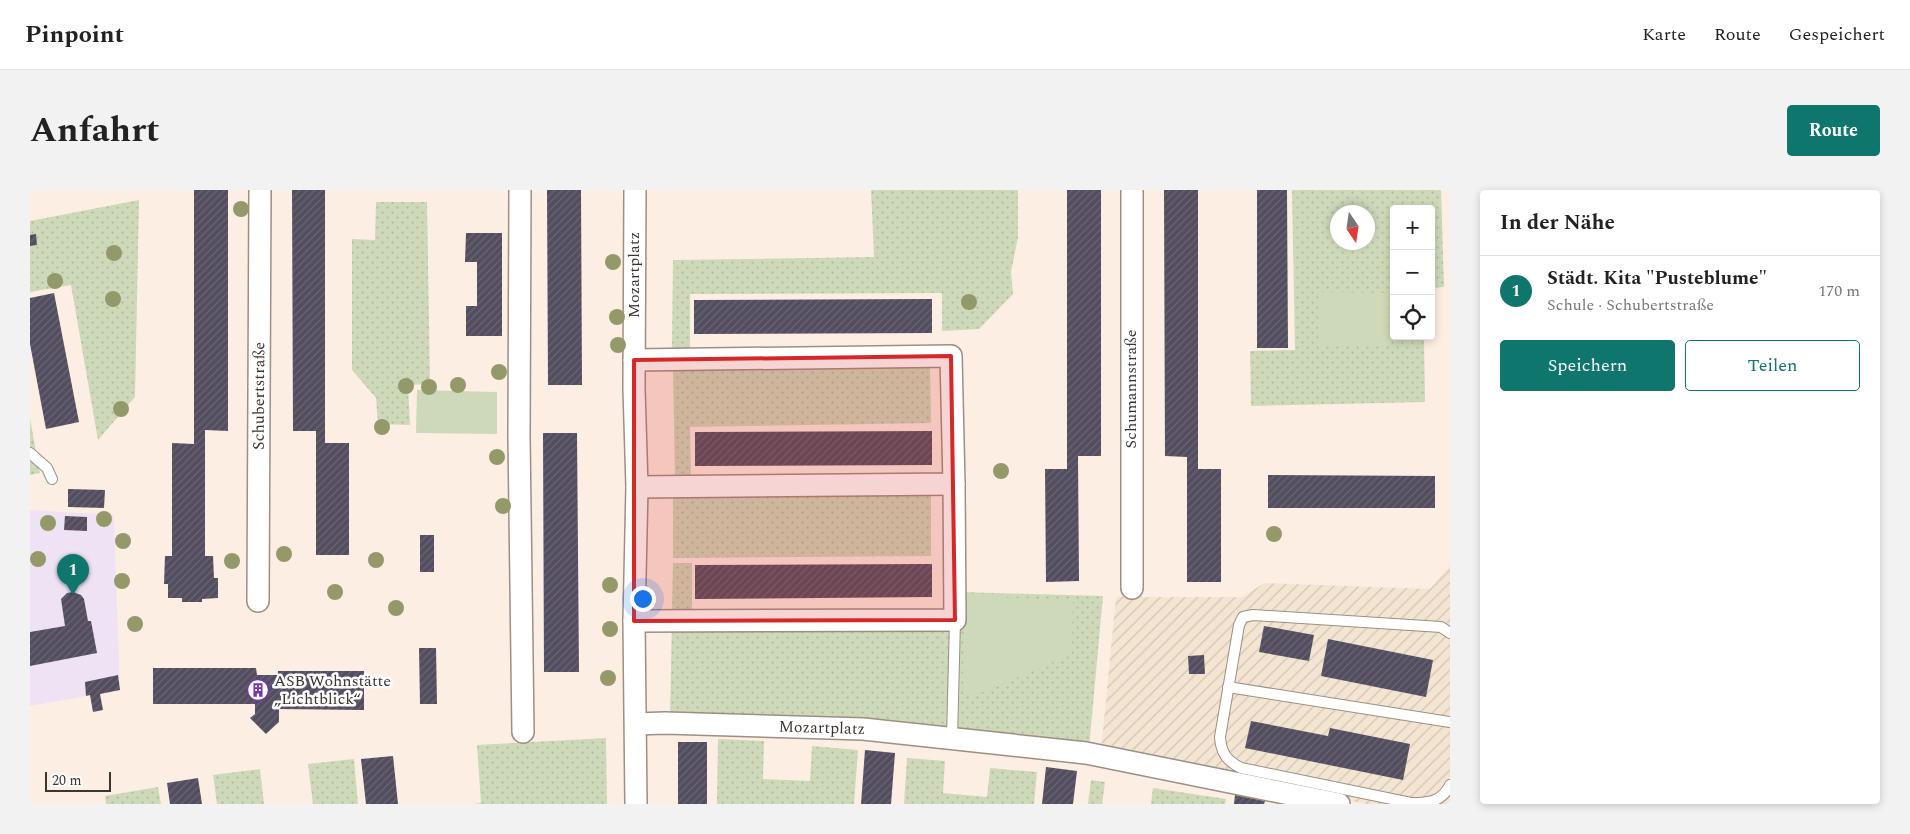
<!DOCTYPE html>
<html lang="de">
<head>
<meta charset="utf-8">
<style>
  body { margin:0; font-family:Spectral,serif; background:#f2f2f2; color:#222 }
  .controls { position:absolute; right:15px; top:15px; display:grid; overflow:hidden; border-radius:5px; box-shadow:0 2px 8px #0003 }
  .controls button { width:45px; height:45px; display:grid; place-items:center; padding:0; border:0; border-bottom:1px solid #e0e0e0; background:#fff; color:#222; font:25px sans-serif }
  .compass { position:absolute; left:1300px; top:15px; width:45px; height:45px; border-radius:50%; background:#fff; box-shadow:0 2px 8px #0003; rotate:167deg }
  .scale { position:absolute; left:15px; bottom:12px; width:66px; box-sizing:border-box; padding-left:5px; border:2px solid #3c3530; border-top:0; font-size:14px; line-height:18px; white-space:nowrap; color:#3c3530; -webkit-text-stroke:4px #fefefe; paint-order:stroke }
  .you { position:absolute; left:612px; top:408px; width:18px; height:18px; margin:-12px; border:4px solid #fff; border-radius:50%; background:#1a73e8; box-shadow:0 0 0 8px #1a73e833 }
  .badge { display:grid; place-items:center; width:32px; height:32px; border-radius:50%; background:#0f766e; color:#fff; font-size:16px; font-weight:700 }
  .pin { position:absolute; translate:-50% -41px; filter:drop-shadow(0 1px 2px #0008) }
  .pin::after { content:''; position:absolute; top:26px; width:18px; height:15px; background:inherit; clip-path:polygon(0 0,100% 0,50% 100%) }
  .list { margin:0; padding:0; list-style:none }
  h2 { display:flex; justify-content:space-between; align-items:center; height:65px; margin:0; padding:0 20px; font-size:21px }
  h2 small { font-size:16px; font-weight:400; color:#767676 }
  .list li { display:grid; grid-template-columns:32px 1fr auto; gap:15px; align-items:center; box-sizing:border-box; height:70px; padding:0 20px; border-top:1px solid #e0e0e0 }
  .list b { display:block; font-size:19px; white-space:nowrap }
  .list p { margin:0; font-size:16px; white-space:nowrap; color:#767676 }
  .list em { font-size:16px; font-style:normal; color:#767676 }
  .actions { display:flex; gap:10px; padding:15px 20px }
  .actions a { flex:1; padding:11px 0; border:1px solid #0f766e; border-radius:5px; text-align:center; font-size:18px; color:#0f766e }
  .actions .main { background:#0f766e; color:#fff }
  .icon { flex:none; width:28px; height:28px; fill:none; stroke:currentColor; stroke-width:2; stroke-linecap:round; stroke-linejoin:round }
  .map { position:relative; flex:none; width:1420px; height:614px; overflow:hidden; border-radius:5px }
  header { display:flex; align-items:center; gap:30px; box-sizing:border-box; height:70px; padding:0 25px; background:#fff; border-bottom:1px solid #e0e0e0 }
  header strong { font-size:24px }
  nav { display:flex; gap:28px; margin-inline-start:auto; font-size:18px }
  .intro { display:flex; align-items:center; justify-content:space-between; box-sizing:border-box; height:120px; padding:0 30px }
  h1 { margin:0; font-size:35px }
  .button { padding:12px 22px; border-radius:5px; background:#0f766e; color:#fff; font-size:18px; font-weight:700 }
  main { display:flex; gap:30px; padding:0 30px }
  aside { flex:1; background:#fff; border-radius:5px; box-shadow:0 2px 8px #0003 }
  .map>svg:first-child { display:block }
</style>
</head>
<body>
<header>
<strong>Pinpoint</strong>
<nav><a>Karte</a><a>Route</a><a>Gespeichert</a></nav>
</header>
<div class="intro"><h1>Anfahrt</h1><a class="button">Route</a></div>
<main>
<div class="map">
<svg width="1420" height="614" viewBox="0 0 1420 614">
  <defs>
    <pattern id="industrial-furrows" width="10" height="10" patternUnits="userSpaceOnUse" patternTransform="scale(1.25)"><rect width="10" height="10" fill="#f4e5d2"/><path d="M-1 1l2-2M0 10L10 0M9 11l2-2" fill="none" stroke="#d2c5b5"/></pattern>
    <pattern id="grass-dots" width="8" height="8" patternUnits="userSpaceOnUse" patternTransform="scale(1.25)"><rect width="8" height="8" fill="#cdd9b9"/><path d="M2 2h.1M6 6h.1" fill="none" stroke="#b1bb9f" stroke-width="1.8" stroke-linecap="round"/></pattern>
    <pattern id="building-hatch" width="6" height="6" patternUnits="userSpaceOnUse" patternTransform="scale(1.25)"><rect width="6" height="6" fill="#524e5f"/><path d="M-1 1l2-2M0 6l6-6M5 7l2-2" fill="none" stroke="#696573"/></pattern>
  </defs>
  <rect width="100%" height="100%" fill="#fdeee3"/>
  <path fill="url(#industrial-furrows)" d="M1420,376V614H1336L1071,560L1086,407H1213L1234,393L1400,399Z"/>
  <path fill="#efe2f5" d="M0,320L84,325L90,500L0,516Z"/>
  <path fill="url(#grass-dots)" fill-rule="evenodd" d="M841,0H988V47L981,82L983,104L949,139L912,141V103L660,104V160L642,159L643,70L844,67Z
    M1262,0H1411L1414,97L1401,98V19H1364V146H1394L1395,212L1221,216L1220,161L1265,160ZM1308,22H1338V52H1308Z
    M109,10L105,207L68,250L41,95L0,102V31Z
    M346,12H397L400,194L378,195L380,235L348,234L346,208L322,180V49L345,50Z
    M900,173L901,233L660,237L661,289L645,290L643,177Z
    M0,229L10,283L0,285Z
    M901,303V366L643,368V305Z
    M643,373H662V433L929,434V402L1073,406L1059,558L640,530Z
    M576,548L577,614H443L451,613L447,555Z
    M688,549L734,551L733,589L780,591L782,556L828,560L824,614H687Z
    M877,568L915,571L913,603L957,607L960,578L1007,582L1004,614H874Z
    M324,569L328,614H283L278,574Z
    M230,579L234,614H187L183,585Z
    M1061,590L1075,592L1072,614H1058Z
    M128,597L131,614H76L75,606Z
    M1123,598L1196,609L1195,614H1121Z"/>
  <path fill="#cdd9b9" d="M1288,102L1358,103V155H1288Z
    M387,200L467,202V244L386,243Z
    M934,405L1043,411L1042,464L948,504L933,503Z"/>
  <path fill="url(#building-hatch)" d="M164,0H198V241L175,240V366H183L184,388H188V408L172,409V412H152V408H138V394H134L135,366H142V253L164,254Z
    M262,0H295V253H319V365H286V241H263Z
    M517,0H551L552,195H518Z
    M1037,0H1071V266H1048L1049,391L1016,392L1015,279H1037Z
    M1134,0H1168V279H1191V392H1157V267L1135,266Z
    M1227,0H1257L1258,158H1227Z
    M436,43H472V146H436V116H447V72H435Z
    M6,44L7,55L0,56V45Z
    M24,103L49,232L16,239L0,154V108Z
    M902,109V143L664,144V110Z
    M902,241V275L665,276V242Z
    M513,243H547L549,482H514Z
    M1238,285L1405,286V318H1238Z
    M38,299L75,300L74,318L38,317Z
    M35,326L57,327V341L34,340Z
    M390,345H404V382H390Z
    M902,374V407L665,409V375Z
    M43,402L51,405L54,409L58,431H61L67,463L0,476V442L35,436L31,409L37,403Z
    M1234,436L1284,445L1279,471L1229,462Z
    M1298,449L1403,470L1396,507L1291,486Z
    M389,458H406L407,514H390Z
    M1174,465L1175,484H1159L1158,466Z
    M123,478H226L227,485H248V481H334V520L249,519V532L236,544L220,528L225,524V514H123Z
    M88,485L90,500L70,504L73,520L63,522L60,505L56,506L55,492Z
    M1221,531L1298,546L1300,538L1380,554L1373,590L1215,558Z
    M648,552H677V614H648Z
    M835,560L865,563L861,614H831Z
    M363,566L368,614H336L331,569Z
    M1016,577L1047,581L1043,614H1012Z
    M168,588L172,614H140L137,593Z
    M1205,605L1235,611L1234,614H1204Z"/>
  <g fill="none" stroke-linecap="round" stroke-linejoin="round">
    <g stroke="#9f8e82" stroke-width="12">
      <path id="service" d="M0,263L17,278L22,289
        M1420,443L1411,437L1223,425L1213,427L1209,435L1190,547C1191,563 1197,571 1211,578L1381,613C1398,613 1412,612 1420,595
        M1198,497L1420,532
        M922,548L925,430"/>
    </g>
    <g stroke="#9f8e82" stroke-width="24">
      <g id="minor">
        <path d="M490,0L489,247L493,542"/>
        <path d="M605,0L604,199L607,297L604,431L606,614"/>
        <path d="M1102,0V398"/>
        <path d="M604,170L921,166L924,294L607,297"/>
        <path id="s1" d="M228,411L230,0"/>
        <path d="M604,431L925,430L924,294"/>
        <path id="s2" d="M606,534L635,533L833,539L1056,563L1309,614"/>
      </g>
    </g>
    <use href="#service" stroke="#fff" stroke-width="10"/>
    <use href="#minor" stroke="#fff" stroke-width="21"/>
  </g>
  <g fill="#94996a">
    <circle cx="211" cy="19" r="8"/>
    <circle cx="84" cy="63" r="8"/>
    <circle cx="583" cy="72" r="8"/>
    <circle cx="25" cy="91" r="8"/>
    <circle cx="83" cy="109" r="8"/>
    <circle cx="939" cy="112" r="8"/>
    <circle cx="587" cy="127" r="8"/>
    <circle cx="588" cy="155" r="8"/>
    <circle cx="469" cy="182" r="8"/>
    <circle cx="428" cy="195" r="8"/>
    <circle cx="376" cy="196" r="8"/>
    <circle cx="399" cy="197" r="8"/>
    <circle cx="91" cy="219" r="8"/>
    <circle cx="352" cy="237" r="8"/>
    <circle cx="467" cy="267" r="8"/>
    <circle cx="971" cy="281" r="8"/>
    <circle cx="473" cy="316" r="8"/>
    <circle cx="74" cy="329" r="8"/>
    <circle cx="18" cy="333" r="8"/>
    <circle cx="1244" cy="344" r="8"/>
    <circle cx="93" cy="351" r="8"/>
    <circle cx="254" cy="364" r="8"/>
    <circle cx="8" cy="369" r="8"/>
    <circle cx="346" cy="370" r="8"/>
    <circle cx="202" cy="371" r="8"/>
    <circle cx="92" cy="391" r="8"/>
    <circle cx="580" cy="395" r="8"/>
    <circle cx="305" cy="402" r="8"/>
    <circle cx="366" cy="418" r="8"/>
    <circle cx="105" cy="434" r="8"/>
    <circle cx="580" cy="439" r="8"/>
    <circle cx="578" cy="488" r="8"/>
  </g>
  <path fill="#d62828" fill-opacity="0.2" stroke="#d62828" stroke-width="4" stroke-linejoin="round" d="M921,166L925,430L604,431V170Z"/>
  <defs>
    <g id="building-ring" transform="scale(1.125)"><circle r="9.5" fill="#fefefe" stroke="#7634a8" stroke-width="1.5"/><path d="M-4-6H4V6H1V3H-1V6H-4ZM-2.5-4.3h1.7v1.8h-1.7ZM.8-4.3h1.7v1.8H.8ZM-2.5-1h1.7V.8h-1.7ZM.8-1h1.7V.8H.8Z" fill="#7634a8"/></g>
  </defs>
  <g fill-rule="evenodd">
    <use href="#building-ring" x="228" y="500"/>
  </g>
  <g text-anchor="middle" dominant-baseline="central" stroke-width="5" stroke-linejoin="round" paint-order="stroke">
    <g font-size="16" fill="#3c3530" stroke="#fefefe">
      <text transform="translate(604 85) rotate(-90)">Mozartplatz</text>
      <text transform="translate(1101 199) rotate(-90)">Schumannstraße</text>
      <text stroke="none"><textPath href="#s1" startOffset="205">Schubertstraße</textPath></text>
      <text stroke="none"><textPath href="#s2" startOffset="186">Mozartplatz</textPath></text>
    </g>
    <g font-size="16" fill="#3c3530" stroke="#fefefe" text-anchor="start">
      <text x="244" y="491">ASB Wohnstätte<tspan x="244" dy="18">„Lichtblick“</tspan></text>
    </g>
  </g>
</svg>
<div class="controls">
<button>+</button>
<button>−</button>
<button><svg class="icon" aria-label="locate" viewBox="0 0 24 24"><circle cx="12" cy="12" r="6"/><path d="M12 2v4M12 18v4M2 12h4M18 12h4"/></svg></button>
</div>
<svg class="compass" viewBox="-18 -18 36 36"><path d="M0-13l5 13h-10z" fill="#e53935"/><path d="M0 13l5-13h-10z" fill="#767676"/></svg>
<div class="scale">20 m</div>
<div class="you"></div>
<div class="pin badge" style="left:43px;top:405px">1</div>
</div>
<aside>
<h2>In der Nähe<small></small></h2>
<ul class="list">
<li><span class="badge">1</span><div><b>Städt. Kita &quot;Pusteblume&quot;</b><p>Schule · Schubertstraße</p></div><em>170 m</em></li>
</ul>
<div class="actions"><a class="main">Speichern</a><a>Teilen</a></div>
</aside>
</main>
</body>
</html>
